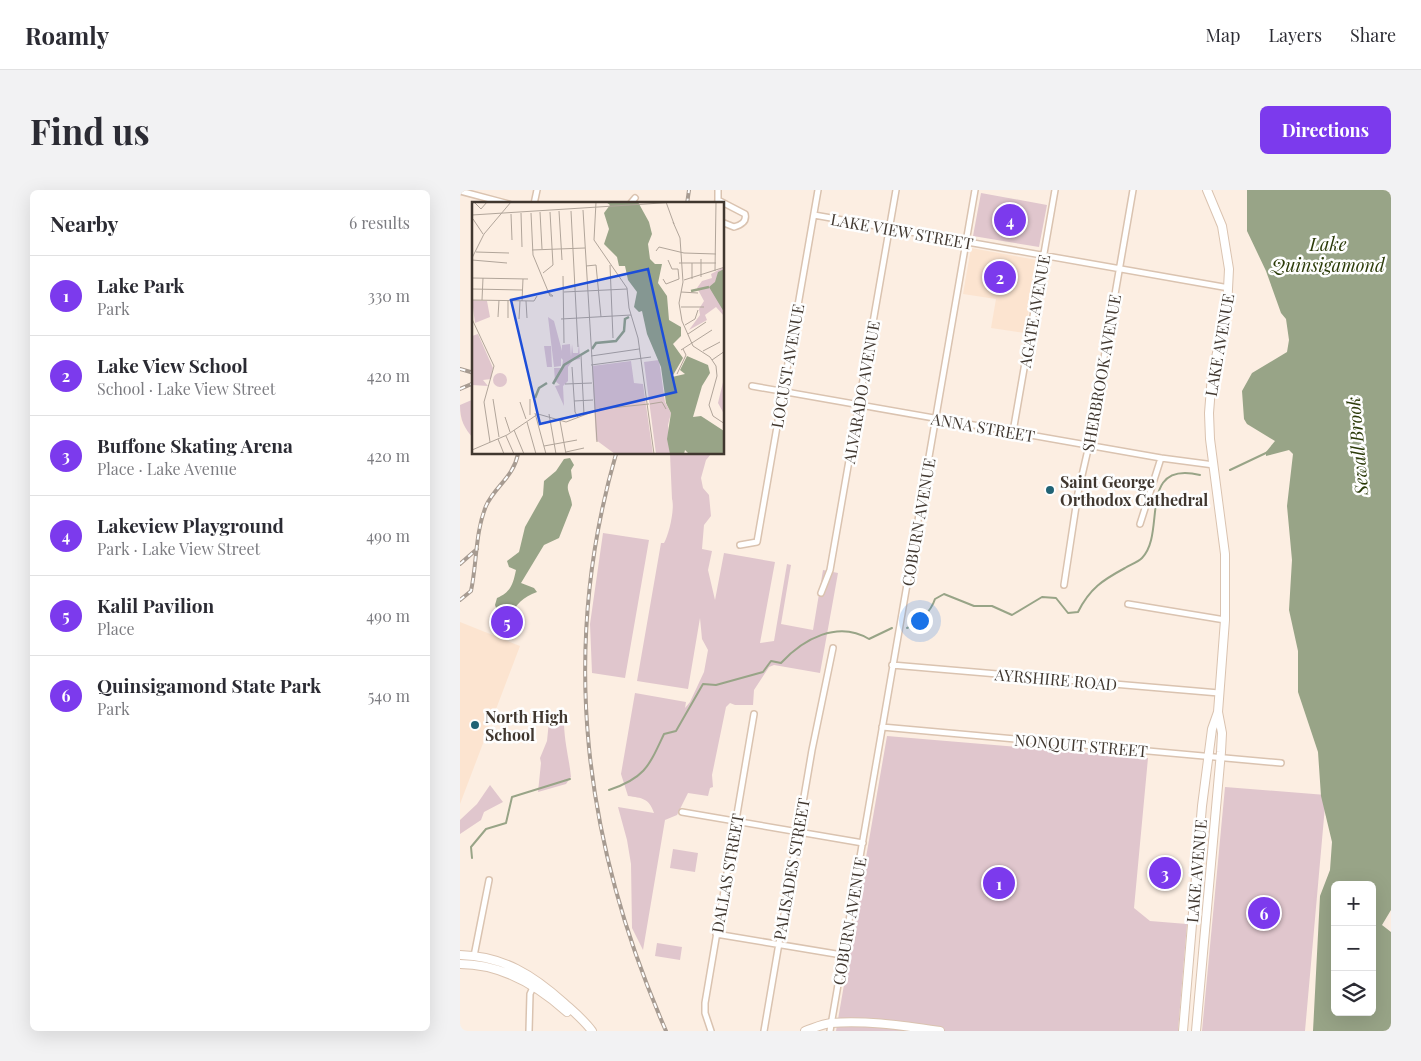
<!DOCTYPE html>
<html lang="en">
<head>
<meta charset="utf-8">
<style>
  body { margin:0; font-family:"Playfair Display",serif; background:#f2f2f3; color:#2b2b33 }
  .controls { position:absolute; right:15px; bottom:15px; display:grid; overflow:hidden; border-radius:8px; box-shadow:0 5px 20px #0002 }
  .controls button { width:45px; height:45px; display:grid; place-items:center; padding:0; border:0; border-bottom:1px solid #e1e1e2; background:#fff; color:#2b2b33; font:25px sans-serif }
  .you { position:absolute; left:459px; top:430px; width:18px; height:18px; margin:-12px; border:4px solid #fff; border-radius:50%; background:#1a73e8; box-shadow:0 0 0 8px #1a73e833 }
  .badge { display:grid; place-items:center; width:32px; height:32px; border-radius:50%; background:#7c3aed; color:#fff; font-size:16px; font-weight:700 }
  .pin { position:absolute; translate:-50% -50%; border:2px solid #fff; box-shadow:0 1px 5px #0006 }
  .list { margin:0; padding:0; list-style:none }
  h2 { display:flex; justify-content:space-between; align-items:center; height:65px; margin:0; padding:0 20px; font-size:21px }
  h2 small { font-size:16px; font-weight:400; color:#7c7c81 }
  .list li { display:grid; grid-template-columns:32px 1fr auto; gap:15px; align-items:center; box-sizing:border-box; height:80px; padding:0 20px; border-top:1px solid #e1e1e2 }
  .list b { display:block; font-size:19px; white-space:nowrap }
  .list p { margin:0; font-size:16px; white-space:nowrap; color:#7c7c81 }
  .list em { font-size:16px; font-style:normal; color:#7c7c81 }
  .icon { flex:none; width:28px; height:28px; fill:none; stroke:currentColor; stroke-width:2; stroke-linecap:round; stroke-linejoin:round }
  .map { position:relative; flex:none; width:931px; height:841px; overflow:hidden; border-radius:8px }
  header { display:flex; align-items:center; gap:30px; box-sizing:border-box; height:70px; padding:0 25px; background:#fff; border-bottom:1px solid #e1e1e2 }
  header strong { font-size:24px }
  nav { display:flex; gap:28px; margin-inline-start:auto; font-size:18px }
  .intro { display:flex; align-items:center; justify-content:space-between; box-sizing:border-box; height:120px; padding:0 30px }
  h1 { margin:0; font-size:35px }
  .button { padding:12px 22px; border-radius:8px; background:#7c3aed; color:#fff; font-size:18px; font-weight:700 }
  main { display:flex; gap:30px; padding:0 30px }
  aside { flex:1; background:#fff; border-radius:8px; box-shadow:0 5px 20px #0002 }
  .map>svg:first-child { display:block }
</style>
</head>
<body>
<header>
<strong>Roamly</strong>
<nav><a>Map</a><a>Layers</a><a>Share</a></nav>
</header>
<div class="intro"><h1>Find us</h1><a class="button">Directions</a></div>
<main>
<aside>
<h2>Nearby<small>6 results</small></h2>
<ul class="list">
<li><span class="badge">1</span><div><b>Lake Park</b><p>Park</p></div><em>330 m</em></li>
<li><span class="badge">2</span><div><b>Lake View School</b><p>School · Lake View Street</p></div><em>420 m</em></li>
<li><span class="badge">3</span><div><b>Buffone Skating Arena</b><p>Place · Lake Avenue</p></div><em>420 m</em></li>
<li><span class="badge">4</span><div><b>Lakeview Playground</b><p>Park · Lake View Street</p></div><em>490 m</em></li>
<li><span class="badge">5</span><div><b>Kalil Pavilion</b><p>Place</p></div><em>490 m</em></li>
<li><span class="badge">6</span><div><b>Quinsigamond State Park</b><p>Park</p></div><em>540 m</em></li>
</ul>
</aside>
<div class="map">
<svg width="931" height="841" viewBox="0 0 931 841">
  <rect width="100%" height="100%" fill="#fceee2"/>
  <path fill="#fce4d0" d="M511,58L577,70L565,143L531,138L536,109L503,104Z
    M0,432L60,456L0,614Z"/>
  <path fill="#e0c6cd" d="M521,3L587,15L579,57L513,46Z
    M14,209V249C4,238 0,230 0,215Z
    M210,264H251L246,270L241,288L243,298L249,305L251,326L244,335L242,359L252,361L248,380L255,410L264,363L315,372L300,453L314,451L327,374L331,375L321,434L353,440L363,380L378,383L360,483L314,475L309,477L294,500L293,515H275L270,513L266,517L252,585L253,597L250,598L248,606L228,603L217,625L205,630L183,760L172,738L171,674L167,650L158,617L194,623C189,608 182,608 168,606L161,584L175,503L226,512L225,518L230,512L244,482L248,460L242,449L240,428L228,499L177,491L201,353H204C209,345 215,318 212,309Z
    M143,343L189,350L165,488L132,483L130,434Z
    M97,530L104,535C105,555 109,568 111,587L106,594L78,602L81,573L80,568L87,551L89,531Z
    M427,546L688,568L674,718L690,731L727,734L718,841H376Z
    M30,595L43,612L24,622L21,630L0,644V630L17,614Z
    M765,597L866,605L845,841H742Z
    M213,659L238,663L235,682L210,678Z
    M197,753L222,757L220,770L195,766Z"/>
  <path fill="#98a487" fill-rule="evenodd" d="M787,0H931V720L922,735L931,742V841H853L860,706L870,680L872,652L861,606L858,562L838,502V461L829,420L832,370L827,316L833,264L829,260L806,266V262L815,251L787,234L784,229L782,201L792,183L827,162L829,150L826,129L821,123L806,81L787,41ZM875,695H912V822H875Z
    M110,268L114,275L111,280L112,288C103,298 111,303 112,315L99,348L84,355L61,393L74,398L77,402C63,407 56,414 50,427L44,429L39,426L35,415L37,408C51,402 53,394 56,380L49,377L47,371L59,362L65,337L83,305L84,291L96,281L104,269Z"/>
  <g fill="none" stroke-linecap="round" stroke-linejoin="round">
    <path stroke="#98a487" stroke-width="2" d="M770,280L808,262
      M447,438C459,434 471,421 475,409L484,404L514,416H532L552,425L582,407L596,408L608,423L618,422C630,398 643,390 665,378C670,375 678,372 682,368C707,343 676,270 740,285
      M149,600C185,588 189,576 204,544L216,541L243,494L256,495L303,482L311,471L321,473C343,449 378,430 409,449L432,438
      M12,668L11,657L26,639L46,633L52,607L110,589"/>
    <g stroke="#dac3b0" stroke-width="8">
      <path id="street" d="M258,0V13
        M0,1L49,14
        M258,10L285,24C287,32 281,35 274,37L264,33
        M74,14L77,0
        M170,14L175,8
        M354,25L769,98
        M292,196L701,268L754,275
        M553,242L595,0
        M680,334L701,268
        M280,355L297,352L358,0
        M604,395L618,303L629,255L673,0
        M361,403L370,380L436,0
        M668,414L765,430
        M432,475L759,503
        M422,537L821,573
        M222,622L403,653
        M256,744L382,765
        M14,766L29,690
        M69,841L70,804L74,795
        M251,841L245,823V813L294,524
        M304,841L352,560L373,458
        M370,841L515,0"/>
    </g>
    <g stroke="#dac3b0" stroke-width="10">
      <path id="secondary" d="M0,765C43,766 73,785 104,813C114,822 124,830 132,841
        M0,774C42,774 77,795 107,822
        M345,841C354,838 362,834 371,833C407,830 444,836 480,841"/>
    </g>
    <g stroke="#dac3b0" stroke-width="10">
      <path id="primary" d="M723,841L742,616L752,539L758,522L765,430V364L750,249L749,223L752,185L767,119L769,79L762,36L747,0
        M736,841L761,562L762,543L758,522"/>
    </g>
    <use href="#street" stroke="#fff" stroke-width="5"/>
    <use href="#secondary" stroke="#fff" stroke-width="8"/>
    <use href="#primary" stroke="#fff" stroke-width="8"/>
    <g stroke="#a79b91" stroke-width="4">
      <path id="rail" d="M227,14L229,0
        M0,179L14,183
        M0,199L14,193
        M156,264C99,462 124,653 206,841
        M0,374L17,359
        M0,410L11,401C17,373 15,343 26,316C35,296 53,288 58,264"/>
    </g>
    <use href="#rail" stroke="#fefefe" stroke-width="2" stroke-dasharray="5.5" stroke-linecap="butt"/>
  </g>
  <g fill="#206375" stroke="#fefefe" stroke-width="2">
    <circle cx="590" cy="300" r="5"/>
    <circle cx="15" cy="535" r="5"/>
  </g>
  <g text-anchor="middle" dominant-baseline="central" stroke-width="5" stroke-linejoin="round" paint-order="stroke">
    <g font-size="16" fill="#40372f" stroke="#fefefe">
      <text transform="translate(442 41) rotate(10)">LAKE VIEW STREET</text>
      <text transform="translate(574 121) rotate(-80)">AGATE AVENUE</text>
      <text transform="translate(759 155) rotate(-80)">LAKE AVENUE</text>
      <text transform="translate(327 176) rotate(-80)">LOCUST AVENUE</text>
      <text transform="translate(641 183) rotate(-80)">SHERBROOK AVENUE</text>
      <text transform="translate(401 202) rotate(-80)">ALVARADO AVENUE</text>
      <text transform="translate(523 237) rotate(10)">ANNA STREET</text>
      <text transform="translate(458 332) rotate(-80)">COBURN AVENUE</text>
      <text transform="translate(596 489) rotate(5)">AYRSHIRE ROAD</text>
      <text transform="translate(621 555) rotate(5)">NONQUIT STREET</text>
      <text transform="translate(331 679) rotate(-80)">PALISADES STREET</text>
      <text transform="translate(736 681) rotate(-85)">LAKE AVENUE</text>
      <text transform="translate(267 683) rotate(-80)">DALLAS STREET</text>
      <text transform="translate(389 731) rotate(-80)">COBURN AVENUE</text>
    </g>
    <g font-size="16" font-weight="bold" fill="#40372f" stroke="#fefefe" text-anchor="start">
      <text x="600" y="291">Saint George<tspan x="600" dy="18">Orthodox Cathedral</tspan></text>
      <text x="25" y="526">North High<tspan x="25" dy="18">School</tspan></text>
    </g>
    <g font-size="18" font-style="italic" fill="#2b3a08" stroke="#fefefe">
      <text x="868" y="54">Lake<tspan x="868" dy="21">Quinsigamond</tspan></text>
      <text transform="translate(897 256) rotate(-95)">Sewall Brook</text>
    </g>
  </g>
  <g transform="translate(12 12)">
    <rect width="252" height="252" fill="#fceee2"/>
    <path d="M252,65V114L244,105L233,113L235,118L217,128L228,113L227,107L232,99L225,86L230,79L240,76L239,72ZM0,98L15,99L18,115L3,121ZM76,115L82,119L90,149V143L98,142L99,155L100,142L101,151H106L107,142L108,157L101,158L96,165V179L91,184L92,204L83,184L88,183L83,179L82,166H90L91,158L89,156V164L82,165ZM6,132L21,166L19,177L11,178L16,184L0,183V134ZM72,144H79L80,165H75ZM187,158L193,200L199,211L196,223L199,252H184L172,160ZM159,159L162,181L171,182L181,252H143L124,238L120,164ZM21 178a7 7 0 1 1 14 0a7 7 0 1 1-14 0ZM252,176V212L246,201Z" fill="#e0c6cd"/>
    <path d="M134,0H166L177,20L180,32L176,42L178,57L183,62H190L186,81L195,94L197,118L209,125V134L201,142L211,156L200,175L213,172L208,168L215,154L236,163L238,171L230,184L221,215L229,214L252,229V252H217L213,248L212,252H198L195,237L199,211L194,201L189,165L175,132L170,109L167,110L162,105L165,90L156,78L153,64H147L145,55L132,42L137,27L132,11L138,3ZM252,67H253L252,110L237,85L243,80L246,70Z" fill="#98a487"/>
    <path fill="none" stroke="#98a487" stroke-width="2.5" d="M219,89L237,85M120,147L124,141L144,139L152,129L153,117L157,115M81,182L92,163L117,148M63,196L67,186L75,181"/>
    <path fill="none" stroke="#b1a59a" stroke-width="1" d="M2,0L9,7L15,0M124,0L122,38L155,86L157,106L166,136L182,252M194,0L202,22M111,8L125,240M87,9L90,58M99,9L106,145M68,10L70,47M49,11L50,45M59,11L61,53L78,94H81L77,91M39,12L40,38M0,13L205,0M1,17L11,32M201,20L208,36L211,80L207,101L210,119L221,144L238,155L244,164L245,174L237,203L241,214L253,222M60,48L113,46M184,49L187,45L212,51L244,52M4,50L37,51M0,56L12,32L39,0M229,57V75M0,58L35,61M196,58L200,67H206M207,61H244M138,63L141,136M114,64L124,63L129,115M243,69L244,0M71,71L81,63L78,10M91,74L92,141M0,76L56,77M191,77L194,82L207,77L206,67M220,77V61M212,78L253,65M0,87L50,88M92,90L155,87M209,90L226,91M0,98L62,99L65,94M10,98L11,76M50,99L51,77M54,99L55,116M209,105H232M26,115L27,98M36,116V98M0,117L22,164L12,200L18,240M47,117L48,99M89,117L159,113M213,123L223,117L226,108M216,132L234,120M209,148L240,128M231,149L248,140M109,153L112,213M119,154L167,147M240,158L253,149M119,163L179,155M100,165L103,210L106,215M205,172L214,153L211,147M93,182L120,181M21,197L27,235M58,197V213M102,199L121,198M48,200L54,217M178,202L190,200L194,207M63,211L74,252M77,212L84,252M33,215L38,230M88,219L94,252M55,220L64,252M42,228L52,252M34,234L42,252M26,237L32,252M72,244L105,238M0,248L35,233L66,212L94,220L128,207L177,202M94,250L112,246"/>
    <path fill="#1d4ed8" fill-opacity="0.15" stroke="#1d4ed8" stroke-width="2.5" d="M176,67L204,190L68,222L39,98Z"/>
    <rect width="252" height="252" fill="none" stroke="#40372f" stroke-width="2.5"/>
  </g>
</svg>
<div class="controls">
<button>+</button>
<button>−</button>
<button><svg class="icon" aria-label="layers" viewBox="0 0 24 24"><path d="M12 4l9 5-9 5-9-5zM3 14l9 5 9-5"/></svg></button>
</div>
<div class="you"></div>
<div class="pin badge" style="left:539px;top:693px">1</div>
<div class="pin badge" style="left:540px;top:87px">2</div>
<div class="pin badge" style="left:705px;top:683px">3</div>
<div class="pin badge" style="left:550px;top:30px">4</div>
<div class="pin badge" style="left:47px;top:432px">5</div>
<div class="pin badge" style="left:804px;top:723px">6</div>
</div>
</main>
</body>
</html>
